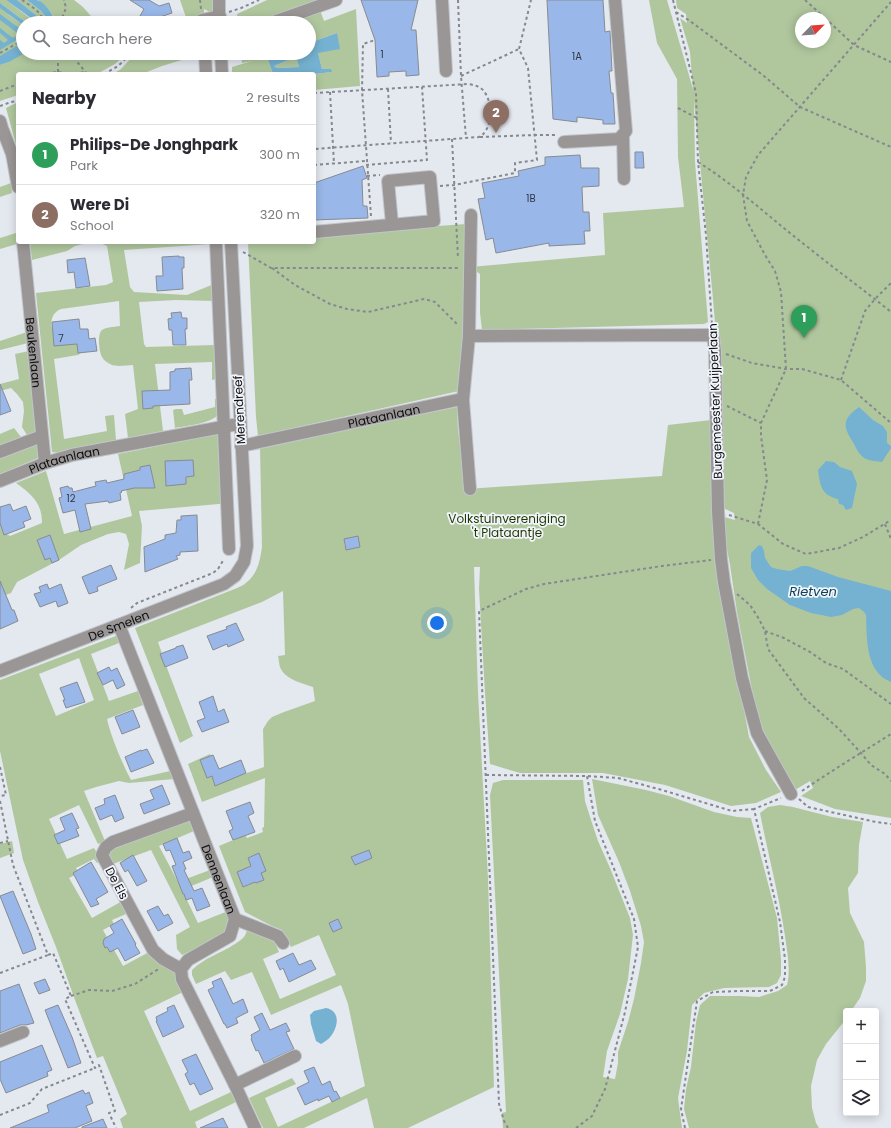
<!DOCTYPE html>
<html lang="en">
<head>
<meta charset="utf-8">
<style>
  body { margin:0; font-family:Poppins,sans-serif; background:#f7f7f7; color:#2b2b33 }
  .controls { position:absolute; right:12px; bottom:12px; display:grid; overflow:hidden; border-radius:4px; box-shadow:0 2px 10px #0003 }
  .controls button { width:36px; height:36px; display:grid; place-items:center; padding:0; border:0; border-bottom:1px solid #e1e1e2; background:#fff; color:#2b2b33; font:20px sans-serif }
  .compass { position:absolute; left:795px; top:12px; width:36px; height:36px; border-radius:50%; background:#fff; box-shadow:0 2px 10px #0003; rotate:65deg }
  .you { position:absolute; left:437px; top:623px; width:14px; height:14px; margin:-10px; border:3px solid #fff; border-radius:50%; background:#1a73e8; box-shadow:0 0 0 6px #1a73e833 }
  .badge { display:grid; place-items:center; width:26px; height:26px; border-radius:50%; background:#2563eb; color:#fff; font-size:13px; font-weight:700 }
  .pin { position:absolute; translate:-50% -33px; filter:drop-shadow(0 1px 2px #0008) }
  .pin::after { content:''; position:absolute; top:21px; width:14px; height:12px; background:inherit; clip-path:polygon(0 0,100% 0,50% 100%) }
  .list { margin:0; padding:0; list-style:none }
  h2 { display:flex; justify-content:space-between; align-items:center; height:52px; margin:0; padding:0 16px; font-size:17px }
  h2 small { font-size:13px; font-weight:400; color:#7c7c81 }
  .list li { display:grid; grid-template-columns:26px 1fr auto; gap:12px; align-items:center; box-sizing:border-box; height:60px; padding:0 16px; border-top:1px solid #e1e1e2 }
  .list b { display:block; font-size:15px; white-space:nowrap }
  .list p { margin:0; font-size:13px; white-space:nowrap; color:#7c7c81 }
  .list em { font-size:13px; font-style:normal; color:#7c7c81 }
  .icon { flex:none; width:22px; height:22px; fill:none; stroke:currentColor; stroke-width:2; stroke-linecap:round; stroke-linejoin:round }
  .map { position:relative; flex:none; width:891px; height:1128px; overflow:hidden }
  .search { position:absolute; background:#fff; box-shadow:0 2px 10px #0003; left:16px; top:16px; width:300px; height:44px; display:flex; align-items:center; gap:10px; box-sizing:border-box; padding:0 14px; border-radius:22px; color:#7c7c81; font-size:15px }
  .panel { position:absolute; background:#fff; box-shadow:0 2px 10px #0003; left:16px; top:72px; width:300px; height:172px; border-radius:4px }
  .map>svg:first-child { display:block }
</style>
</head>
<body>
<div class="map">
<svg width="891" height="1128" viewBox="0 0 891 1128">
  <rect width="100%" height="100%" fill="#e4e8ef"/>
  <path fill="#b0c79e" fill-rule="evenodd" d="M0,0H6L35,22V23H27L0,3Z
    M17,0H27L41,11L49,19L48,23H41V19Z
    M38,0H74L83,7L97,23H54C55,13 45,6 38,0Z
    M180,0H212V13L204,9V14L208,23H188Z
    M267,0H332L278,23H238L237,14Z
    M649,0H667L693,89L690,52L680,18L687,23L686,14L677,8L676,0H891V818L835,809L801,796L813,788L810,781L795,790L760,732L737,612L730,565L725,539L724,517L735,520L734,513L723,508L717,347L713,299L694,100L695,162L708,322L704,324L482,330L480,313V274L470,267L605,255L603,213L684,207L678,157L677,79L657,43ZM801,18H825V42H801Z
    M0,3L9,15L23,25V53H122L124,56L115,64L97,74H18V95L0,101V65L9,62L0,63Z
    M356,9L360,86L314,90V74L331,72L322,69L318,53L337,33L309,43V23H283L320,10L324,21Z
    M136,53H197L185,59L162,66L142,74H113L121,69Z
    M241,53H280L267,57L273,74H232V67L252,61L242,63Z
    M296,57L299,67L277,68L274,66Z
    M18,102V152L6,108Z
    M11,183L12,193L0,197V187Z
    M466,224L467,271L459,391L258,436L256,417L248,242H314V235Z
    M16,233L17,244L0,249V238Z
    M30,242H90L75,246L67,251L32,260Z
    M98,242H211V244L124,250L130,287L134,292L187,295L214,284V301L176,300L139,302L144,344L146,347L214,345L218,379L212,380V362L155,364L163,431L128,438L125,414L138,409L133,365C127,365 118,367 112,365C108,363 104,361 102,357C99,352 97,334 102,330C106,327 114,327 120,326L119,301L61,309C51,313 49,324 54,334L77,335L82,352L78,355L54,359L64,439L107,431L105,416L114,415L116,440L59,453L52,452L36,293L97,286L106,285L113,282L107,246Z
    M27,332L28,343L0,350V341Z
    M29,351L37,431L27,435L22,427L24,411L23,402L17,394L11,388L0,391V384L19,379L15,354Z
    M215,399H218C218,403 220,409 219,412C217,423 185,426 175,428L173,410L176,409H182L184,415L215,407Z
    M457,407L458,430L466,489L662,476L668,425L711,420L716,551L726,624L739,682L749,737L766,770L781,792L756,803L731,806L665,785L603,773H520L490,764L485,693L479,589L480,567H474L478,693L488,878L494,1087L408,1128H374L367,1098L304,1128H263L249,1098L292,1078L296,1084L265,1098L278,1127L365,1086L348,1004L341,985L271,1015L252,972L231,980L225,971L196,984L192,975V970C204,958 221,953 235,944C238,942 241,940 243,938C246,935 247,930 248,926L273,938L279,952L263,959L280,999L336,975L319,935L291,947L282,930L272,926L245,912L219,846L245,835L247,838L263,832L262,828L264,827L265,778L202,802L188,764L210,754L222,782L264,767L263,729L268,721L272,717L284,712L315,701L313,687C304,684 285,679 281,669C279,666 279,660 278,656L285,655L283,591L262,602L158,642L167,668L193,736L180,743L135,628L232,590C237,588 243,586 247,582C258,573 260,560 262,547L260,447ZM358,536L360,547L346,550L344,542Z
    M14,428L21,437L0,446V434Z
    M223,433L230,503L139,511L142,526L140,563L124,570L129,544L126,534L119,532L108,534L81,545L59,560L17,582L11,593L0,597V523L7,534L10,536L42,523C42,502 31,494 16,483L46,471L64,534L132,516L118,454Z
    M38,444V458L0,474V458Z
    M121,634L124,641L91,654L109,701L138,691L143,705L107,719C111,737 122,763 131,780L170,771L174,779L129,783L119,781L96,787L84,791L105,841L98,844L79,805L49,819L67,859L94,848L102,861L97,863L94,859L76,868L79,873L69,878L92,918L124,900L132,913L127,916L126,914L112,920L114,924L103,930L123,966L151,951L177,973L185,991L144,1011L190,1111L231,1092L236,1102L195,1122L197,1128H123L120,1119L127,1114L103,1056L97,1058L75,1000L56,947L38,902L23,860L0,751V680ZM79,658L94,700L56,716L39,674Z
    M592,779L646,790L669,796L714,812L737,817L751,818L777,918L781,959V975L777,983L769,987L724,988L704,993L692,1005L687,1051L678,1098L682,1128H503L502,1113L506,1112L490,795L493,783L503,780H583L585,801L592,823L598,841L610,868L630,918L633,935L628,979L620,1014L607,1051L603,1077L615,1079L618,1063V1052L628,1022L634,999L641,963L644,942L641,926L630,891L619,862L598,815Z
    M780,805L793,807L832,817L863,822L859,845L858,873L848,888L850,913L864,942L866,967V981L860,998L851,1011H846V1019L826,1044L817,1060L811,1086L812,1108L816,1123L819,1128H689L684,1109L686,1089L691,1067L696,1022L700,1005L710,996H740L759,997L778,991L787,985C791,969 787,952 785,936C779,895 768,854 760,813L768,807Z
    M189,820L194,831L159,846L178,882L210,870L213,877L182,890L198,923L228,911L230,918L228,932L213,941L182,955L177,949L176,935L190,927L151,850L113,864L108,851Z
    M12,841L14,853L0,858V844Z"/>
  <path fill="#75b2d1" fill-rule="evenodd" d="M6,0H17L41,19V23H35V21Z
    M27,0C30,0 35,0 37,0C45,2 55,16 54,23H48V19L41,11Z
    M0,3L27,23H23V25L0,8Z
    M0,14L23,31V36L0,50V40L4,43L8,40L0,33V28L13,38L18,35L16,32L0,20Z
    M337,33L340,49L318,53L322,69H331L332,72L314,74H273L267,57L280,53H309V43ZM296,57L299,67L277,68L274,66Z
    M23,42V53H25L9,62L0,65V56Z
    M859,407L873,420L883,426L887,432V443L891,446V448L882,462C877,461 871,461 866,459C860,456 857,450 854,444C843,427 841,420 859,407Z
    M826,461L834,462L840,467L852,471L857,484L852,508L846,510L843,505L839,504L838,499C821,495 820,485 818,470Z
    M759,545L762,546L764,551L765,558L771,567L777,569L790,571L802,566H808L838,577L891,591V682C865,672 867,638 866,615L864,612L859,608L853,609L842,615L831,617L811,613L790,605L767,589L758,580L751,568V553Z
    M326,1008C341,1011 338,1027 331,1036C328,1040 324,1042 321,1044L316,1041L311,1024L310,1015L314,1011Z"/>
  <path fill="#99b7e8" stroke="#878b91" d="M130,0H149L159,6L169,3L172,13L160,17L156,23H153L140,16L144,9Z
    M361,0H418L411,30H416L419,75L406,76V71L389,72V76L377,77L375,40Z
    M547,0H603L605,32L610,31L612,71H609L611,93H613L615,124H603V120L577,117V122L553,119Z
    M635,152H643L644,168H635Z
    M580,155L581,168H599V186L582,187L583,212H589L590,231H584L585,244L549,246V243L496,253L493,238L486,240L478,199L485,198L482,183L519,176L518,171L545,165V157Z
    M363,166L367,178L362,180L363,206H367L368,218L314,220V183Z
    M179,256V257H184V268H182L183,289L157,291L156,276H163L162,257Z
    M85,258L90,286L76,288L74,272L68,273L67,260Z
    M181,312L182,318H187V329H185L186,345H173L172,330H169L168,319L172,318L171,313Z
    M79,319L80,329H88L89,339L95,338L97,351L78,353L77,344L54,346L52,322Z
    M191,368L192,380H189L190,404L153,406V408L143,409L142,391L170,390V372L175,371V369Z
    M0,384L11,411L0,415Z
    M193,460L194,476L186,477V484L166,486L165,461Z
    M150,465L155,488H134L121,491L122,492L120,493L121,500L109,503L108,501L85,504L91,529L80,532L75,510L63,513L59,498L62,497L60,488L68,486L69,488H72L73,492L96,486L95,482L106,480L107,483L124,479V474L140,470V467Z
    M10,504L13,511L26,506L31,519L23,522L25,527L4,535L0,523V507Z
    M197,515L198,551L180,552V555L176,556L178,559L145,572L144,547L165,539V535L176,533L177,520H181V516Z
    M50,535L59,560L52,563L50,558L45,560L37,540Z
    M358,536L360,547L346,550L344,539Z
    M111,565L117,579L97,587L98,591L89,594L82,577Z
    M0,581L12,610H14L18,621L0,629Z
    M47,584L49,589L61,584L68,603L58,607L56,601L40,607L34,594L41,592L39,587Z
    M236,623L244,640L228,647L227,644L213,650L207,636L227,629L226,627Z
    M183,645L188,658L165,667L160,654L176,648V647Z
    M109,667L111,671L117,668L125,685L117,689L113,680L103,685L97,673Z
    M77,682L85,702L66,708L63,700H65L60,688Z
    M213,696L218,712L224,709L229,722L202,732L197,721L205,718L199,702Z
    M133,710L140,727L122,734L115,717Z
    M147,749L154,763L131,772L125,757L141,750V751Z
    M213,755L219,769L241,760L246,773L215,786L212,776L207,778L200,760Z
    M162,785L170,804L144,814L140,804L154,799L150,790Z
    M115,795L124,818L115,822L112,815L100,820L95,808L105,804L104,799Z
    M250,802L254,813L248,816L255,832L233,840L229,831L233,829L226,811Z
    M72,813L79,828L76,829L79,836L58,844L54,835L65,830L60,818Z
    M177,838L183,853L189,851L192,858L183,862L186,869L184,870L194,891L202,888L210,906L197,911L192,898L186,900L184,894H183L172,866L176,865L170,850L166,851L163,844Z
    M369,850L372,858L355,865L351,857Z
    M259,853L266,871L261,873L264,880L256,883L255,882L243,887L237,872L251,866L248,858Z
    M133,855L147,881L137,886L128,870L125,872L120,863Z
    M91,862L108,892L96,899L99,904L91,907L73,873Z
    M13,891L31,934L36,949L23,954L0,896Z
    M158,906L164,916L168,914L173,923L158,931L147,911Z
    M122,919L136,944L135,945L140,953L125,961L118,948L110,952L107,947L105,948L103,943L104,939L114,933L110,926Z
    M338,919L342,928L333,932L329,923Z
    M293,953L299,965L311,960L316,969L289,982L283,968L280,970L276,961Z
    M221,978L233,1004L243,999L248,1012L236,1018L238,1023L227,1028L225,1024H224L208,990L214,987L212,982Z
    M45,979L50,990L39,994L34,983Z
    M19,984L34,1023L26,1025H20L0,1033V991Z
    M58,1005L72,1037L81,1063L68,1068L45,1010Z
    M174,1005L184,1027L163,1037L156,1021H157L156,1017L168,1011L167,1008Z
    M262,1013L270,1030L286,1023L290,1031L286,1032L294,1049L264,1063L258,1050L256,1051L251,1039L252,1038L251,1035L260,1030L254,1017Z
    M42,1045L52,1070L47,1072L48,1076L6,1093L0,1079V1062Z
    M196,1054L213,1089L200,1095L194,1083L190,1085L185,1074L188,1072L182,1060Z
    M314,1067L322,1085L330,1081L334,1092L336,1091L340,1098L332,1102L329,1096L318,1101V1099L305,1105L297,1088L309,1082L304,1071Z
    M83,1090L85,1094L89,1092L93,1103L86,1106L92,1121L75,1128H10L49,1112L47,1105Z
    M223,1118L228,1128H200Z
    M103,1119L107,1128H82V1127Z"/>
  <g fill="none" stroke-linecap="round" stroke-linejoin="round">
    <g stroke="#c1c5cb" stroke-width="14">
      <g id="minor">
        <path d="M219,0V23"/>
        <path d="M442,0L446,71"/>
        <path d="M202,23V20L220,16"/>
        <path d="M271,23L336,0"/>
        <path d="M205,53L206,74"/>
        <path d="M221,53L222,74"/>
        <path d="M0,121L2,128L12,154L18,187"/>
        <path d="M623,135L624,179"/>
        <path d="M564,142L619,139L626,131L615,0"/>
        <path d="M314,232L434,221L430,177L388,181L392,224"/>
        <path id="s1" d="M23,242L45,463"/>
        <path d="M216,242L229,549"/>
        <path d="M469,336L471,215"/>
        <path d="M463,400L470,489"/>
        <path id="s2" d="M241,446L462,399L463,400L469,336L713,335L715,352L718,511L721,559L724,582L742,678L757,733L791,794"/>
        <path d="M0,452L42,436"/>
        <path id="s3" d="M0,481L45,463L72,455L233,425"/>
        <path id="s4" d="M119,625L235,919L230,936L188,960L181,969L182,979L235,1085L255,1128"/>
        <path id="s5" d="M0,671L224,584L235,576L244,562L247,546L231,242"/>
        <path d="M235,919L278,936L283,943"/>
        <path d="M181,969L163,959L153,950L102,855L106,847L113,842L193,813"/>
        <path d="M0,1041L23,1032"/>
        <path d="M235,1085L295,1056"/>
      </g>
    </g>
    <path stroke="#85888d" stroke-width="2" stroke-dasharray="3 3" stroke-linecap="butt" d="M22,0C31,6 42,12 44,23
      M200,0L201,9
      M458,0L461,76L466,138
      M673,0L696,93L698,162L706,235L712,325
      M805,0L825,18
      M229,12L241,8L259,0
      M676,12L690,21L764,76L800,107L891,147
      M825,18L854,45L891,62
      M60,23L66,8L64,0
      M0,53L23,40
      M70,53L87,74
      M58,72V53
      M41,74L58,72L70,74
      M75,74L85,72
      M104,74L118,66L132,53
      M461,76L519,49
      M388,89L391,143
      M0,91L18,84
      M330,92L334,164
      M314,93L468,84C474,85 479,86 483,90C492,100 493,123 484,133C483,135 481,136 479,137L314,149
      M0,106L11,102L18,101
      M678,108L697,118
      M480,137L535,135H556
      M452,139L458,258
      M698,162C738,187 772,220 809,248C836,270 864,290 891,312
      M314,165L366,161
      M366,165L427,160L422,87
      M367,176L380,175
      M440,186L454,185L515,173V163L537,160L528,68L519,49L531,0
      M371,216L362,90L363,44L375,40
      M243,252L271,268H459
      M272,268L295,285L330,304L347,309L368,312L424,299L435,302L458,325
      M726,354L752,363L786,369H802L841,380L891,423
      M841,380L865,311L875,299L891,283
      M727,406L761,423
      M729,515L758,524L783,544L806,554L839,548L863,537L891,520
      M758,524L767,480L761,436V423L786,369L781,292L775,271L765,255L747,221L743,195L746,177L758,155L891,2
      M885,524L891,539
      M737,594L750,605L759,619L765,631L768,649L804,698L839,729L861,753L871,765L885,774L891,781
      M131,608L137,603L213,573L218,569L224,559
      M765,631L784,638L810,652L826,663L843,669L891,704
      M0,767L6,795L0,796
      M486,775L587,776L618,778L662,790L732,811L754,809
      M802,791C831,771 861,753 891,734
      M799,799L808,807L876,822L891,824
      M0,801L13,865L48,955L53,953L71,996L65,999L95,1068L99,1065L115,1111L109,1113L116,1128
      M0,843L8,841
      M0,973L48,955
      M71,996L89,990L112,991L135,984L157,970V968
      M0,1115L30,1103L42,1089L95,1068
      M508,1128L504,1121L499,1104L479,611L526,589L544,584L662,566L711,560
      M576,1128L592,1116L605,1089L625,1012L638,947L634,919L595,821L587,776
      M685,1128L681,1109L697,1001L713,992L740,991H770L782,985L785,977V959L780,922L754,809L781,798"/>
    <use href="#minor" stroke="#999695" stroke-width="12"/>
  </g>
  <g text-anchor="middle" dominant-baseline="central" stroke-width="3.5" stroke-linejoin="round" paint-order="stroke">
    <g font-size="10" fill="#2f3846">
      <text x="382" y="54">1</text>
      <text x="577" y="56">1A</text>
      <text x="531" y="198">1B</text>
      <text x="61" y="338">7</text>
      <text x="71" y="498">12</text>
    </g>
    <g font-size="12" fill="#0c0e10" stroke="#f2f6fc">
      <text stroke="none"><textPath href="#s1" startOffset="111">Beukenlaan</textPath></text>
      <text transform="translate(715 401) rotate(-92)">Burgemeester Kuijperlaan</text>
      <text transform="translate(239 410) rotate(-93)">Merendreef</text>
      <text stroke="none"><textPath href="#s2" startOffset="146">Plataanlaan</textPath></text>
      <text stroke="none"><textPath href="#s3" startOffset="68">Plataanlaan</textPath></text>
      <text stroke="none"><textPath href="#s5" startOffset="127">De Smelen</textPath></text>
      <text stroke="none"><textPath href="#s4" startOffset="273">Dennenlaan</textPath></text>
      <text transform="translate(117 883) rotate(62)">De Els</text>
    </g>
    <g font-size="12" fill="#1f3700" stroke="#f2f6fc">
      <text x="507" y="518">Volkstuinvereniging<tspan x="507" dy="14">'t Plataantje</tspan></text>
    </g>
    <g font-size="13" font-style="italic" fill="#104359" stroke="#f2f6fc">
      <text x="813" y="591">Rietven</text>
    </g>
  </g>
</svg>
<div class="controls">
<button>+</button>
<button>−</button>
<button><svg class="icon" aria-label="layers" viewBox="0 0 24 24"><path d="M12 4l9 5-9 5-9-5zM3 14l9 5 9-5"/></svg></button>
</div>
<svg class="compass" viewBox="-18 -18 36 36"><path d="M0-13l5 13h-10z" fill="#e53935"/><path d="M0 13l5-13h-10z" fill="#7c7c81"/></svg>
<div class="you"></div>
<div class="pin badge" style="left:804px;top:338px;background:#2e9e5b">1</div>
<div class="pin badge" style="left:496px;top:133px;background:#8d6e63">2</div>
<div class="search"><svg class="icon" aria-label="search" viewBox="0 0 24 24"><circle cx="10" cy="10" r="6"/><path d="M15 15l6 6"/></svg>Search here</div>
<section class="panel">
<h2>Nearby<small>2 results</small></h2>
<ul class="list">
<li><span class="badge" style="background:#2e9e5b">1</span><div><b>Philips-De Jonghpark</b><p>Park</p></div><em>300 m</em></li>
<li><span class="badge" style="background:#8d6e63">2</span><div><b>Were Di</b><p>School</p></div><em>320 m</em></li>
</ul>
</section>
</div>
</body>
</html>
